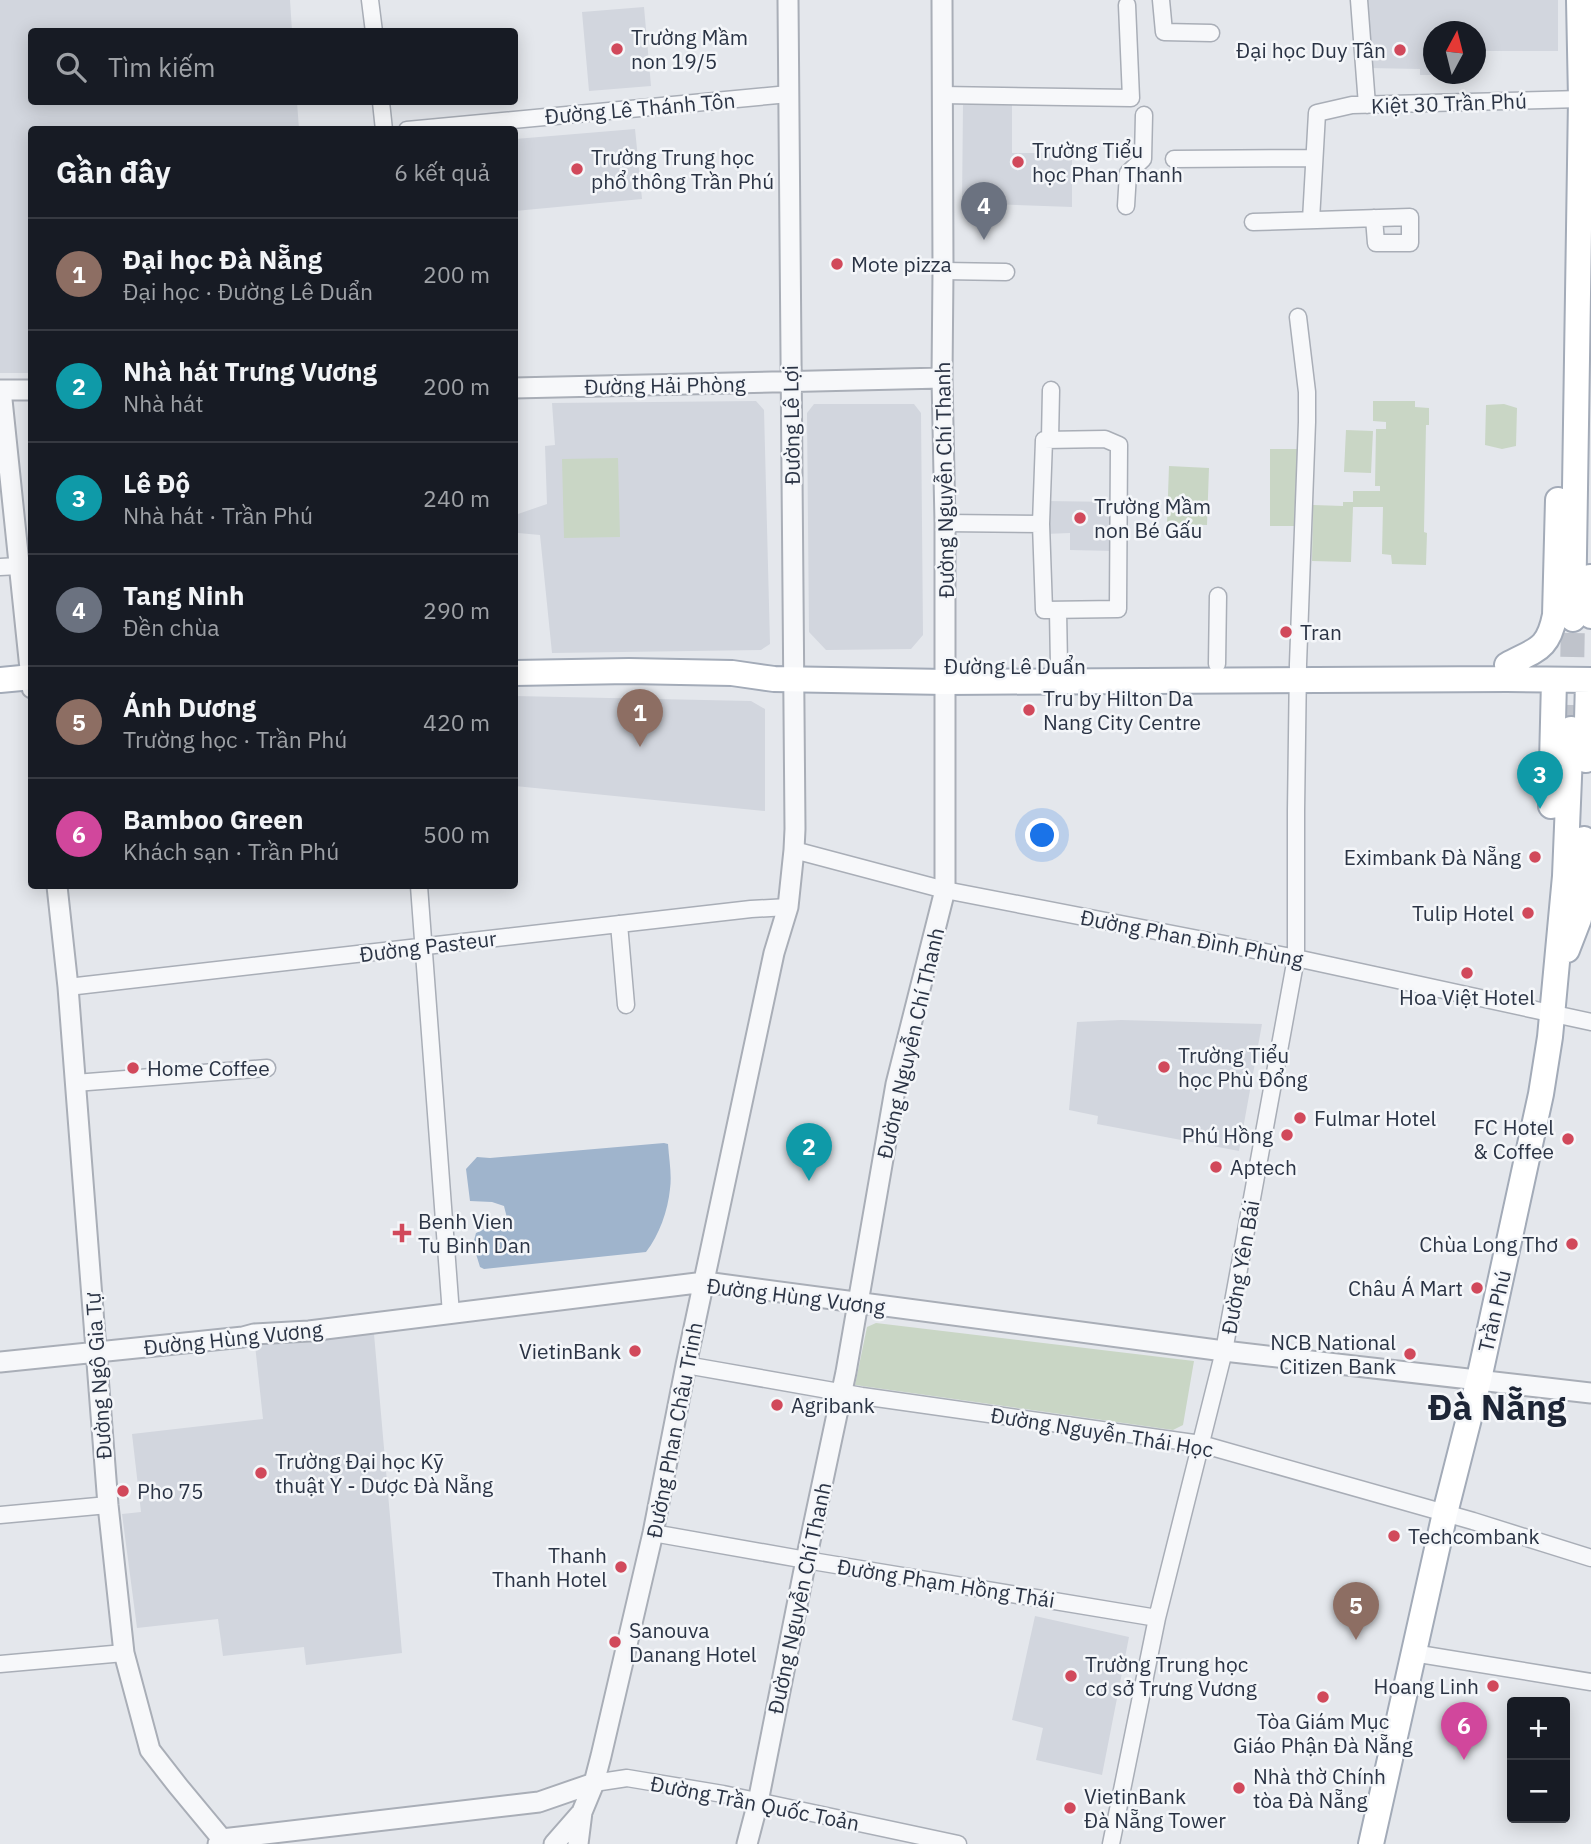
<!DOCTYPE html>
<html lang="vi">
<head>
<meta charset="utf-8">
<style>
  body { margin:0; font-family:"IBM Plex Sans",sans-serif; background:#20242c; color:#f1f3f6 }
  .controls { position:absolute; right:21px; bottom:21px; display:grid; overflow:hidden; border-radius:7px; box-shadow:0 4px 18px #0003 }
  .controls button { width:63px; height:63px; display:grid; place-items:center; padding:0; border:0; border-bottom:2px solid #363941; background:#171b24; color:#f1f3f6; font:35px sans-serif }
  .compass { position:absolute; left:1423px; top:21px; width:63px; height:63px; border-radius:50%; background:#171b24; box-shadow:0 4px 18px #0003; rotate:7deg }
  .you { position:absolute; left:1043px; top:836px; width:24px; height:24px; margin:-18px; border:5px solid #fff; border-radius:50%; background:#1a73e8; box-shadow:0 0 0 10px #1a73e833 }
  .badge { display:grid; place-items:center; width:46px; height:46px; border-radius:50%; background:#7c3aed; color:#fff; font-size:23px; font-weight:700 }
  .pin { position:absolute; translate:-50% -58px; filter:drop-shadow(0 2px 4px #0008) }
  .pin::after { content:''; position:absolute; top:37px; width:24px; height:21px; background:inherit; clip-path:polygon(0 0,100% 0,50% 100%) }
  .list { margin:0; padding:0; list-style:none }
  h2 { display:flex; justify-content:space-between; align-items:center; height:91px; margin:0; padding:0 28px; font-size:30px }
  h2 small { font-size:23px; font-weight:400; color:#9ea1a6 }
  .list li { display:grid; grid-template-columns:46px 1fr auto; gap:21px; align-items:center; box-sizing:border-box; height:112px; padding:0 28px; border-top:2px solid #363941 }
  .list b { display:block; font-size:26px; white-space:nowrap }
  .list p { margin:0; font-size:23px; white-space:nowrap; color:#9ea1a6 }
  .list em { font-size:23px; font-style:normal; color:#9ea1a6 }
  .icon { flex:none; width:38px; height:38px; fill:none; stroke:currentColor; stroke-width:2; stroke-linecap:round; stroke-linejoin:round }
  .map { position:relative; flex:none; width:1591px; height:1844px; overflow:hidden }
  .search { position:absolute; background:#171b24; box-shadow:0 4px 18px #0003; left:28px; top:28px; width:490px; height:77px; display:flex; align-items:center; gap:18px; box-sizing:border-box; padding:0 24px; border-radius:7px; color:#9ea1a6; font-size:26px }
  .panel { position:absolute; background:#171b24; box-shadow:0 4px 18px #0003; left:28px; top:126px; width:490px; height:763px; border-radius:7px }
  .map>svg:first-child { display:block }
</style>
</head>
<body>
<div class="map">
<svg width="1591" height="1844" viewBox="0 0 1591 1844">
  <rect width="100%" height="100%" fill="#e4e7ec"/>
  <path fill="#d2d6de" d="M0,0H290L292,31L32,32V102H297L299,129L32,130L31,373H0Z
    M1364,0H1558V51H1476V32H1434V74H1463V75H1420V69L1368,68Z
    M644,7L651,86L589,91L582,12Z
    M963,105H1012V153H1072V207L962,203Z
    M635,129L642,199L515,211V139Z
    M756,401L764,410L770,644L761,650L552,653L540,535L518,533L515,515L547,504L545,446L555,445L552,403Z
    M814,404H914L921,413L923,635L911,649L826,650L809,632L807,413Z
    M1045,501L1116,502L1114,551L1070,550V533L1045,534Z
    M515,696L751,701L765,709V811L515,786Z
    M1121,1020L1262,1024L1239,1151L1097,1124L1098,1116L1069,1110L1077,1022Z
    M374,1334L402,1653L306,1665L304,1647L223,1656L218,1619L137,1628L122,1514L141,1512L132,1434L263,1419L255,1345Z
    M1035,1616L1129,1637L1102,1775L1036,1760L1043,1728L1012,1720Z"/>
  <path fill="#c9d6c5" d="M1373,401H1415V407L1429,408V425H1426L1424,532L1427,533L1426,565L1392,564L1391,555L1382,554L1383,507H1353L1351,562L1312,561L1313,505L1343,506V502H1353V491H1380V486H1375L1376,429H1386V422L1373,421Z
    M1504,404L1517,408L1516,446L1502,449L1485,445L1486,405Z
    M1346,430L1373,431L1371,473L1344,472Z
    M1270,449H1298L1299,526H1270Z
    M618,458L620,537L564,538L562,459Z
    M1169,466L1209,468L1207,525L1167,524Z
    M876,1323L1194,1361L1183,1425L1173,1430L855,1385L867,1327Z"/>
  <path fill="#9fb4cc" d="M664,1143L668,1144C669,1159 672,1175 670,1189C668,1210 659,1236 646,1252L484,1269L480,1267L473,1244L476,1233L507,1218L504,1206L492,1202L470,1201L466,1169L477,1157L490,1158Z"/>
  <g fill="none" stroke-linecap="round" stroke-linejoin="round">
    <path stroke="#bfc3cb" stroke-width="24" stroke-dasharray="24 12" stroke-linecap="butt" d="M1571,729L1573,619"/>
    <g stroke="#a9aeb7" stroke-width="19">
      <path id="minor" d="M370,0L374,32
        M1161,0L1164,32L1211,33
        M1359,0L1367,105
        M942,95L1131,98L1127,5
        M381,102L384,130
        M407,130L789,94
        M1174,159L1314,158
        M1126,206L1128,173L1143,159L1144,115
        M1311,220L1317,113L1352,105L1581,99
        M1253,222L1410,217V243H1376L1374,218
        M943,271L1006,272
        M1050,439L1051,390
        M945,523L1041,524L1044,440L1105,439L1119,445L1118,609L1044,610L1041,524
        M0,567L19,566
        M1058,610L1059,666
        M1217,664L1218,596
        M794,850L945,890L1296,958L1591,1022
        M419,886L451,1314
        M619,924L626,1005
        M68,987L751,909L788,907
        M75,1083L267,1068
        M686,1365L862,1396L1201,1444L1473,1521L1591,1558
        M0,1515L108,1505
        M653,1533L806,1560L1157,1618
        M1413,1653L1591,1682
        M0,1664L124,1653
        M594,1783L627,1778L723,1794L958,1844
        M1111,1844L1157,1618L1224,1351L1296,958V811L1298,664L1307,422V392L1298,317"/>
    </g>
    <g stroke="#a9aeb7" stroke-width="23">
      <path id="tertiary" d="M514,388L942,378
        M0,390H32
        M1,390L32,688
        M57,886L68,987L108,1505L124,1653L150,1750L178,1786L222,1839
        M0,1362L243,1337L254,1334L309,1331L705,1282L1224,1351L1591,1393
        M218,1844L222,1839L539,1802L594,1783
        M554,1844L582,1812
        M578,1844L582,1812L594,1783L601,1756L653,1533L686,1365L774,953L788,907L794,850L795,829L788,0
        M747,1844L758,1802L806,1560L846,1372L896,1084L945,890V523L942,378L943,271L942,0"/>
    </g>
    <g stroke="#a3abb8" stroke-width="28">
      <path id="primary" d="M1590,577L1589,606L1591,616
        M1573,619L1581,99L1579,0
        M1507,665C1537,649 1548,650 1555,615L1558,500
        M514,673L629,671L732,673L774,679L946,682L1507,679L1591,680
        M0,680L32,677
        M1586,760L1588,681
        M1551,806L1554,680
        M1567,950L1579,919L1584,839
        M1371,1844L1445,1513L1479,1379L1541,1094L1550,1037L1565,876L1571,729"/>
    </g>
    <use href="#minor" stroke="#f7f8fa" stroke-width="16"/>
    <use href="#tertiary" stroke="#f7f8fa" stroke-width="19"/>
    <use href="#primary" stroke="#fff" stroke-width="24"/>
  </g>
  <g fill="#d1495b" stroke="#f4f6f9" stroke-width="2.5">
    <circle cx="617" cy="49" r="7"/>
    <circle cx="1400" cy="50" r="7"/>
    <circle cx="1018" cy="162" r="7"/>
    <circle cx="577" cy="169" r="7"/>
    <circle cx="837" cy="264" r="7"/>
    <circle cx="1080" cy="518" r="7"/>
    <circle cx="1286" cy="632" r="7"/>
    <circle cx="1029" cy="710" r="7"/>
    <circle cx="1535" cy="857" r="7"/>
    <circle cx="1528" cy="913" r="7"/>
    <circle cx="1467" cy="973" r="7"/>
    <circle cx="1164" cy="1067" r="7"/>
    <circle cx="133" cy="1068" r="7"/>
    <circle cx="1300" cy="1118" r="7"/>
    <circle cx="1287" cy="1135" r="7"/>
    <circle cx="1568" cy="1139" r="7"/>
    <circle cx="1216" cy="1167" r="7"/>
    <path d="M398.5 1222.5h7v7h7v7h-7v7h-7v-7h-7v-7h7z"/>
    <circle cx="1572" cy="1244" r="7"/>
    <circle cx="1477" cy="1288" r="7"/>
    <circle cx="635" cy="1351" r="7"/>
    <circle cx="1410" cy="1354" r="7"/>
    <circle cx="777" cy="1405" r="7"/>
    <circle cx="261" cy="1473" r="7"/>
    <circle cx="123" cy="1491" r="7"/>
    <circle cx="1394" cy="1536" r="7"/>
    <circle cx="621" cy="1567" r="7"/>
    <circle cx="615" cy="1642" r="7"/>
    <circle cx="1071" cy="1676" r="7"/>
    <circle cx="1493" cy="1686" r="7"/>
    <circle cx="1323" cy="1697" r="7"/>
    <circle cx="1239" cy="1788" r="7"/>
    <circle cx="1070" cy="1808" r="7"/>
  </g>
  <g text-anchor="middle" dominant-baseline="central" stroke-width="5" stroke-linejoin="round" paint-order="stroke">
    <g font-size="21" fill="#2b3445" stroke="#f4f6f9" text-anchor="start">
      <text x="631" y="37">Trường Mầm<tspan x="631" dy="24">non 19/5</tspan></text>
      <text x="1386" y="50" text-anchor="end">Đại học Duy Tân</text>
      <text x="1032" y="150">Trường Tiểu<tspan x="1032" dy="24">học Phan Thanh</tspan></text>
      <text x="591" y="157">Trường Trung học<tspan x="591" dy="24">phổ thông Trần Phú</tspan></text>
      <text x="851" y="264">Mote pizza</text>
      <text x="1094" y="506">Trường Mầm<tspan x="1094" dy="24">non Bé Gấu</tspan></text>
      <text x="1300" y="632">Tran</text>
      <text x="1043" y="698">Tru by Hilton Da<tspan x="1043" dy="24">Nang City Centre</tspan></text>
      <text x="1521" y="857" text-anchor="end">Eximbank Đà Nẵng</text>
      <text x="1514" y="913" text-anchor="end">Tulip Hotel</text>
      <text x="1467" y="997" text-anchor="middle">Hoa Việt Hotel</text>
      <text x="1178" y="1055">Trường Tiểu<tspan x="1178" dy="24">học Phù Đổng</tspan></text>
      <text x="147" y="1068">Home Coffee</text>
      <text x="1314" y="1118">Fulmar Hotel</text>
      <text x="1554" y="1127" text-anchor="end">FC Hotel<tspan x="1554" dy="24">&amp; Coffee</tspan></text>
      <text x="1273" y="1135" text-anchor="end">Phú Hồng</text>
      <text x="1230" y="1167">Aptech</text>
      <text x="418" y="1221">Benh Vien<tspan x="418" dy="24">Tu Binh Dan</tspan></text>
      <text x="1558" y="1244" text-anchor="end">Chùa Long Thơ</text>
      <text x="1463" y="1288" text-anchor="end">Châu Á Mart</text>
      <text x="1396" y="1342" text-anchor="end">NCB National<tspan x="1396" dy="24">Citizen Bank</tspan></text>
      <text x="621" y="1351" text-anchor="end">VietinBank</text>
      <text x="791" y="1405">Agribank</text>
      <text x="275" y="1461">Trường Đại học Kỹ<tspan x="275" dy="24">thuật Y - Dược Đà Nẵng</tspan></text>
      <text x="137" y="1491">Pho 75</text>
      <text x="1408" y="1536">Techcombank</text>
      <text x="607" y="1555" text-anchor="end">Thanh<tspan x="607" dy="24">Thanh Hotel</tspan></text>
      <text x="629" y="1630">Sanouva<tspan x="629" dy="24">Danang Hotel</tspan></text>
      <text x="1085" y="1664">Trường Trung học<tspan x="1085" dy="24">cơ sở Trưng Vương</tspan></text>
      <text x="1479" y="1686" text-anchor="end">Hoang Linh</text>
      <text x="1323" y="1721" text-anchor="middle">Tòa Giám Mục<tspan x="1323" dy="24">Giáo Phận Đà Nẵng</tspan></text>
      <text x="1253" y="1776">Nhà thờ Chính<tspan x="1253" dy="24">tòa Đà Nẵng</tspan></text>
      <text x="1084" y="1796">VietinBank<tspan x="1084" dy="24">Đà Nẵng Tower</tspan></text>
    </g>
    <g font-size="21" fill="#2b3445" stroke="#f4f6f9">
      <text transform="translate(1449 103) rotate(-2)">Kiệt 30 Trần Phú</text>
      <text transform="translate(640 108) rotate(-5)">Đường Lê Thánh Tôn</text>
      <text transform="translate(665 385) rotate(-1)">Đường Hải Phòng</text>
      <text transform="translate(791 425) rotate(-91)">Đường Lê Lợi</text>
      <text transform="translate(944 480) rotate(-91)">Đường Nguyễn Chí Thanh</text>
      <text x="1015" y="666">Đường Lê Duẩn</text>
      <text transform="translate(1192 938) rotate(11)">Đường Phan Đình Phùng</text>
      <text transform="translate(428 946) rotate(-7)">Đường Pasteur</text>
      <text transform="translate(910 1043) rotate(-77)">Đường Nguyễn Chí Thanh</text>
      <text transform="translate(1240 1267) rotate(-80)">Đường Yên Bái</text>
      <text transform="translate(796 1296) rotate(7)">Đường Hùng Vương</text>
      <text transform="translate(1494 1311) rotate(-77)">Trần Phú</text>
      <text transform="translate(233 1338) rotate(-6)">Đường Hùng Vương</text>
      <text transform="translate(98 1376) rotate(-94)">Đường Ngô Gia Tự</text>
      <text transform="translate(674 1430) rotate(-79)">Đường Phan Châu Trinh</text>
      <text transform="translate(1102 1432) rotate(9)">Đường Nguyễn Thái Học</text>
      <text transform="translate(946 1583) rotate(9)">Đường Phạm Hồng Thái</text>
      <text transform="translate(799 1598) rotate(-78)">Đường Nguyễn Chí Thanh</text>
      <text transform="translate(755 1803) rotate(11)">Đường Trần Quốc Toản</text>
    </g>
    <g font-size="35" font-weight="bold" fill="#1d2536" stroke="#f4f6f9">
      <text x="1497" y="1407">Đà Nẵng</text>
    </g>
  </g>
</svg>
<div class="controls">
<button>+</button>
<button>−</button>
</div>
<svg class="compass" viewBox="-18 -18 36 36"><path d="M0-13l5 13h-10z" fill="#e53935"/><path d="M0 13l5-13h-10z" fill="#9ea1a6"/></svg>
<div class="you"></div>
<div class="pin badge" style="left:640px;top:747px;background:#8d6e63">1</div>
<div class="pin badge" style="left:809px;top:1181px;background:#0f9aa8">2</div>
<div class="pin badge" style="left:1540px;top:809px;background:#0f9aa8">3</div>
<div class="pin badge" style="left:984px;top:240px;background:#6b7280">4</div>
<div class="pin badge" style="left:1356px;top:1640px;background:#8d6e63">5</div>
<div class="pin badge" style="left:1464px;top:1760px;background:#d1479c">6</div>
<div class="search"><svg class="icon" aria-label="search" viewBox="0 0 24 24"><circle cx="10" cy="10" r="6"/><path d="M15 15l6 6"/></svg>Tìm kiếm</div>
<section class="panel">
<h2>Gần đây<small>6 kết quả</small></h2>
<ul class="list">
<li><span class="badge" style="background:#8d6e63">1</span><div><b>Đại học Đà Nẵng</b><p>Đại học · Đường Lê Duẩn</p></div><em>200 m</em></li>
<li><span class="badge" style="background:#0f9aa8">2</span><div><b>Nhà hát Trưng Vương</b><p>Nhà hát</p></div><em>200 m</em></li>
<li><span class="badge" style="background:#0f9aa8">3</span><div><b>Lê Độ</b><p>Nhà hát · Trần Phú</p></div><em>240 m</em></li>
<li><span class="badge" style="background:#6b7280">4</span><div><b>Tang Ninh</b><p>Đền chùa</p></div><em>290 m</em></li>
<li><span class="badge" style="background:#8d6e63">5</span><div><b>Ánh Dương</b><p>Trường học · Trần Phú</p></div><em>420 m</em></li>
<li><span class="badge" style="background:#d1479c">6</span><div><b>Bamboo Green</b><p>Khách sạn · Trần Phú</p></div><em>500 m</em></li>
</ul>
</section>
</div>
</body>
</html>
